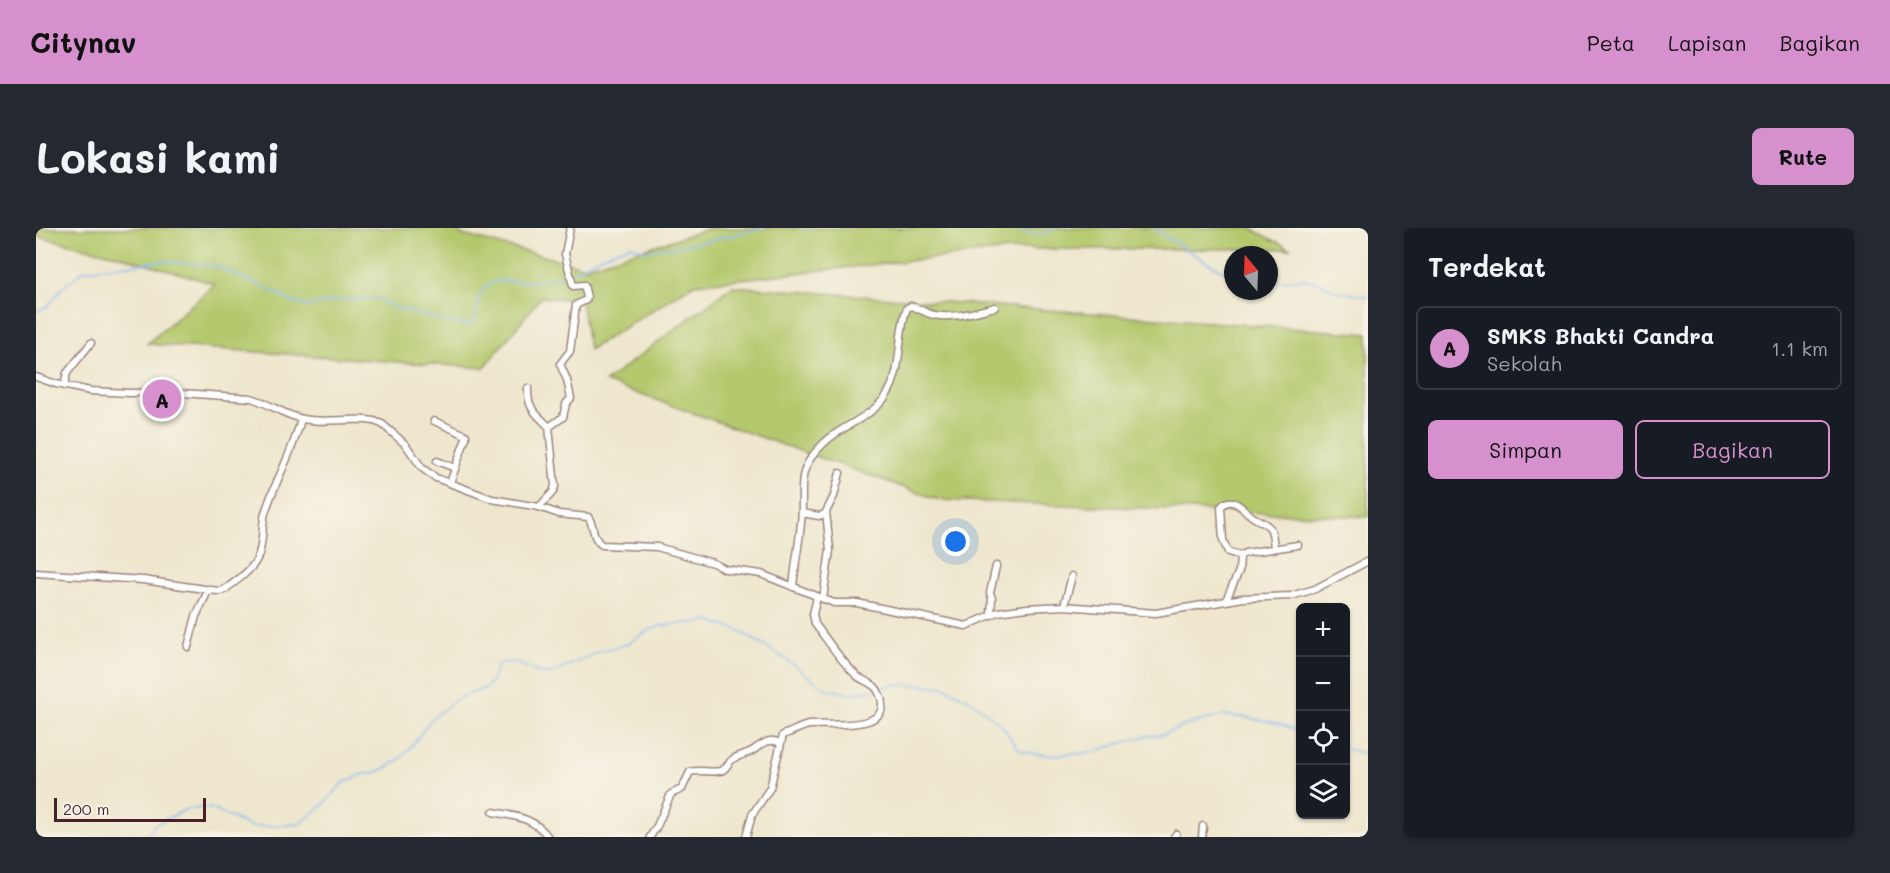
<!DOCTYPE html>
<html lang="id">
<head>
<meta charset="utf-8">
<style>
  body { margin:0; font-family:Mali,sans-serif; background:#242831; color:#f1f3f6 }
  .controls { position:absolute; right:18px; bottom:18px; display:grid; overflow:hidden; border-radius:9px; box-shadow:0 2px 4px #0004 }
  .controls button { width:54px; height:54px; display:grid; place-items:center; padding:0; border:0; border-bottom:2px solid #363941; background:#171b24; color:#f1f3f6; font:30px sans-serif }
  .compass { position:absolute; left:1188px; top:18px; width:54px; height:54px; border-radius:50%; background:#171b24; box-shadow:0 2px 4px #0004; rotate:341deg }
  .scale { position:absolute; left:18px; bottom:15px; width:152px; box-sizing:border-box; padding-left:6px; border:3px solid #4a1f2b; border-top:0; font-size:16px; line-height:21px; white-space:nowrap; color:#4a1f2b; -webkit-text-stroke:4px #f7f3e8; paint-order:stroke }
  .you { position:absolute; left:920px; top:314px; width:21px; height:21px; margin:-15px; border:4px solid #fff; border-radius:50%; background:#1a73e8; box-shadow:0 0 0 9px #1a73e833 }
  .badge { display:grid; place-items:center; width:39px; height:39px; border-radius:50%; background:#d690ce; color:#111; font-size:20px; font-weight:700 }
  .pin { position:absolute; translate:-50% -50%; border:3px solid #fff; box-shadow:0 2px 6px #0006 }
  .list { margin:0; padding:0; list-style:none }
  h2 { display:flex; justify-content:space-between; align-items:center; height:78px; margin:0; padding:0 24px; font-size:26px }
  h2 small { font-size:20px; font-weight:400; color:#9ea1a6 }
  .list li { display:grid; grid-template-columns:39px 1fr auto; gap:18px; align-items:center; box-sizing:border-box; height:84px; margin:0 12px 12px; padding:0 12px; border:2px solid #363941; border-radius:9px }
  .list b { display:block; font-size:22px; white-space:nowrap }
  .list p { margin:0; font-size:20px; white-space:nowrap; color:#9ea1a6 }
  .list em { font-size:20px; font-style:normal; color:#9ea1a6 }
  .actions { display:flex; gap:12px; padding:18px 24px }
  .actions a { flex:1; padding:14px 0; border:2px solid #d690ce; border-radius:9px; text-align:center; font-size:21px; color:#d690ce }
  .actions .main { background:#d690ce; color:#111 }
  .icon { flex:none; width:33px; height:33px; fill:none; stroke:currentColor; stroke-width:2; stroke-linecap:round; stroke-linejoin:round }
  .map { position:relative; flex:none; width:1332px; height:609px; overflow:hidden; border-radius:9px }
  header { display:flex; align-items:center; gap:36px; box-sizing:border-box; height:84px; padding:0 30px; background:#d690ce; color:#111 }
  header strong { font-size:28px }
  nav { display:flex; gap:33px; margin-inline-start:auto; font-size:21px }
  .intro { display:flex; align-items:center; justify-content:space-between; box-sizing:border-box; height:144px; padding:0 36px }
  h1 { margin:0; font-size:42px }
  .button { padding:15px 27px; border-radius:9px; background:#d690ce; color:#111; font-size:21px; font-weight:700 }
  main { display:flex; gap:36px; padding:0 36px }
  aside { flex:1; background:#171b24; border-radius:9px; box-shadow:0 2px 4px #0004 }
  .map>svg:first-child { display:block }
</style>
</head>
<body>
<header>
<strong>Citynav</strong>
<nav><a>Peta</a><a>Lapisan</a><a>Bagikan</a></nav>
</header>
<div class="intro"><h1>Lokasi kami</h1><a class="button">Rute</a></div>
<main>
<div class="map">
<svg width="1332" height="609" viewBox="0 0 1332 609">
  <rect width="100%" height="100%" fill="#f7f3e8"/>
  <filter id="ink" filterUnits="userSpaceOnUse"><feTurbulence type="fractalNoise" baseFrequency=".0167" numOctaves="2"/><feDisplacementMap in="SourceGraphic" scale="12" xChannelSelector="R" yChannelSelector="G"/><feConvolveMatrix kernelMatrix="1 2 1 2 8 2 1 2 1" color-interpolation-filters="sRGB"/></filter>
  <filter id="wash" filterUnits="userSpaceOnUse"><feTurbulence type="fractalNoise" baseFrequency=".008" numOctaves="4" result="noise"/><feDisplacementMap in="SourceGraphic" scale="24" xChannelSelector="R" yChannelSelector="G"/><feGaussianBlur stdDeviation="1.35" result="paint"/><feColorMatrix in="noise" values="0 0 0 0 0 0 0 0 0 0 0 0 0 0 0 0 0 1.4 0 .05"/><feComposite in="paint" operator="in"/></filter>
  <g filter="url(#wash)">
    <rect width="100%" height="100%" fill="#eee7cd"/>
    <path fill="#b4c96d" stroke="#7f744c" stroke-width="1.5" d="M0,0H418L423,6L549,39L675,0H1214L1255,21H983L658,56L553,122L545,73L505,69L448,140L111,116L179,56L81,27L0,8Z
      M696,58L1332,106V289L903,272L569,154Z"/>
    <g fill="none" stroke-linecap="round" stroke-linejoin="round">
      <path stroke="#86b7f2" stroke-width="1.5" d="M763,0H777
        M980,0C992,7 1007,9 1019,0
        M1117,0L1164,30L1197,48
        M536,44L570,26L595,17L610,23L677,12L727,0
        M1233,54L1267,51L1285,55L1297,62L1315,66L1332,68
        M0,84L12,78L26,60L48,42L127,33L180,38L245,67L258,75L271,78L306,72L341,70L359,80L417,95L432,97L438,94L444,67L451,57L462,53L498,54L532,46
        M842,460L863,456L908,459L931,470L965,496L978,515L984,522L994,525L1013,527L1052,525L1110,508L1124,507L1157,495L1187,488L1207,489L1246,496L1264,505
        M1310,521L1332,526
        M109,609L118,597L151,581L174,580L216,599L264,596L287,577L307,555L325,547L344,543L362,533L375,519L395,491L422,470L450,460L456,453L461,438L465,435L478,434L506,446H515L562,424L591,416L610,404L624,398L672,393L702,402L748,430L790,461L816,466L838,461"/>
    </g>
  </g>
  <g filter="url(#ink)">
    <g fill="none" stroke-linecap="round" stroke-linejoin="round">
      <g stroke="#9c837c" stroke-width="9">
        <path id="minor" d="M0,149L20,156L54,163L94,165L132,164L215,170C233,175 247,187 267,191C290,196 314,189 338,193L346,196L359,207L370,217L386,240L400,250L456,271L503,279L523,286L552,289C559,297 555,310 566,317L621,319L677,335L689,341L725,346L798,375H821L930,398L962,384L991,380L1028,378L1120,385L1207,370L1255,368L1279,361L1332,333
          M28,158L31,145L55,115
          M492,160C491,181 500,185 513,199
          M398,193L430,207V210L414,255
          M401,233L419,240
          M503,279L517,264L519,258L513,199L527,189L530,176L535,170L531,152L524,136L534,123L540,77L550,72L551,69L548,57L537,58L529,26L534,0
          M766,285L783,288L789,286L798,268L804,245
          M1204,328L1192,324L1187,312L1185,279C1196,265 1208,283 1217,289C1223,293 1230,295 1234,300C1237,305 1237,313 1238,319
          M0,345L107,352L182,363L188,362C199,354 215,343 221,331C228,317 225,300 229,285C239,253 257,224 265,191
          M757,359C759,337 763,316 765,295C769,259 757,244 788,215C806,197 835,190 850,168C868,142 860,108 871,80L875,78C883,80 889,85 898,87C918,91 939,84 959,79
          M787,371L794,322L790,284
          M1190,372L1203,343L1204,328L1209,325L1262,317
          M1028,378L1036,348
          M955,386L956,370L954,365L960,338
          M152,419L160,388L173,361
          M457,584C479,588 499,590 512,609
          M614,609L621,598L635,566L646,561L654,544C664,541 680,546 687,542C691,539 693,534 697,531C703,527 713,526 719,521C726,516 734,509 744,515
          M710,609L716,587L734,560L747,507C756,504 764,499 773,497C789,495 848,503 846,476C846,471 843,463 839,459C834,454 825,452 820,447C804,432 792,413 779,396L777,386L781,369
          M1138,609L1140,606
          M1166,609L1167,598"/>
      </g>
      <use href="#minor" stroke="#fff" stroke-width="6"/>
    </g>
  </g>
</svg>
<div class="controls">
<button>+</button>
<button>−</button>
<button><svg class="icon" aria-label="locate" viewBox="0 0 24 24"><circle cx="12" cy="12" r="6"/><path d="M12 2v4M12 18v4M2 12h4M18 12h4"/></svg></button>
<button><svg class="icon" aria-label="layers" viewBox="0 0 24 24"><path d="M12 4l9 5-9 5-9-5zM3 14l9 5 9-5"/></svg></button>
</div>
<svg class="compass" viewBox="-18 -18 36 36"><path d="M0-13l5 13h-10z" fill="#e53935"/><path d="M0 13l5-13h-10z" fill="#9ea1a6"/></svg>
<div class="scale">200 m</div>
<div class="you"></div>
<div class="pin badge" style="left:126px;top:171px">A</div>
</div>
<aside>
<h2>Terdekat<small></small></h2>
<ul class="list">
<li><span class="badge">A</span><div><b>SMKS Bhakti Candra</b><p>Sekolah</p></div><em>1.1 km</em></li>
</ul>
<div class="actions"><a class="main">Simpan</a><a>Bagikan</a></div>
</aside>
</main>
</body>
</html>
